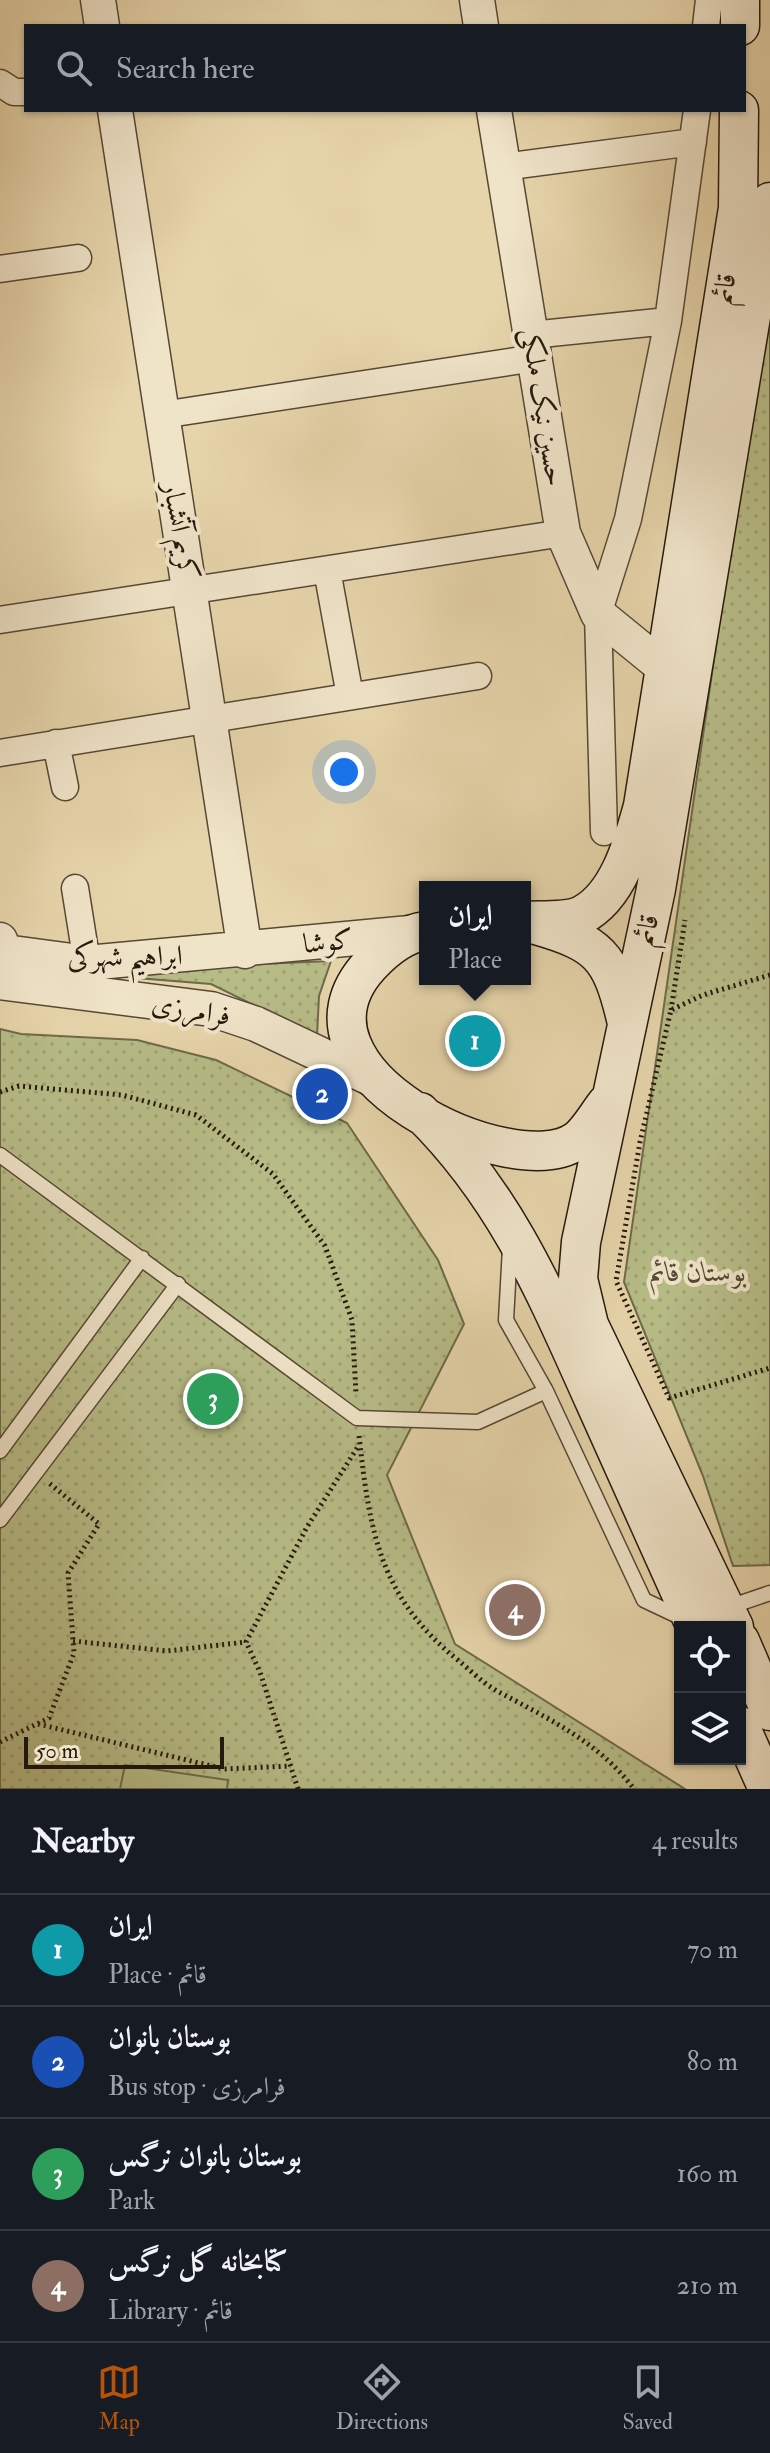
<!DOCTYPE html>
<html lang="en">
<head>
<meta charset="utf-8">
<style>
  body { margin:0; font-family:"IM FELL Double Pica",Amiri,serif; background:#20242c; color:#f1f3f6 }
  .controls { position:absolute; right:24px; bottom:24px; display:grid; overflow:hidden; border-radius:0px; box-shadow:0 2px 6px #0004 }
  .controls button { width:72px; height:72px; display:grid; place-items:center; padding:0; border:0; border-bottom:2px solid #363941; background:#171b24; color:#f1f3f6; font:40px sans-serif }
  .scale { position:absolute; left:24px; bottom:20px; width:200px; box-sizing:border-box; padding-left:8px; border:4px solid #26190d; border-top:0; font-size:22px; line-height:28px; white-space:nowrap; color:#26190d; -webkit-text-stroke:6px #efe3c8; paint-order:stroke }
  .you { position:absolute; left:344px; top:772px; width:28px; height:28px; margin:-20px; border:6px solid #fff; border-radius:50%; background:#1a73e8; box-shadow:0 0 0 12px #1a73e833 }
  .badge { display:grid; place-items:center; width:52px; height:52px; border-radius:50%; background:#b45309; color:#fff; font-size:26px; font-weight:700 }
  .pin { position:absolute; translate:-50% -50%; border:4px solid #fff; box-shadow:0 2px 8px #0006 }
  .popup { position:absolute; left:419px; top:881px; width:112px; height:104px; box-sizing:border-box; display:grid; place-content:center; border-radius:0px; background:#171b24; filter:drop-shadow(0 2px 6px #0005); font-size:26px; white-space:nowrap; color:#9ea1a6 }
  .popup b { font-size:30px; color:#f1f3f6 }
  .popup::after { content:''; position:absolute; left:50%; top:100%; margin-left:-16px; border:16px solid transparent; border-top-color:#171b24 }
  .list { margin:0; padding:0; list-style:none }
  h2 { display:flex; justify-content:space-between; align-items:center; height:104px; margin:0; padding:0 32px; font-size:34px }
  h2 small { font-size:26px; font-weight:400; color:#9ea1a6 }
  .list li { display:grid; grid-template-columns:52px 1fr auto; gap:24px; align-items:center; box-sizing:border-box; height:112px; padding:0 32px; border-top:2px solid #363941 }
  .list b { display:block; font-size:30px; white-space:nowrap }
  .list p { margin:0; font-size:26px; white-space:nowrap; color:#9ea1a6 }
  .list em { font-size:26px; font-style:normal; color:#9ea1a6 }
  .icon { flex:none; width:44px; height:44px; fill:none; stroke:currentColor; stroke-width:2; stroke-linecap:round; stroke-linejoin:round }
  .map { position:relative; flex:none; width:770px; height:1789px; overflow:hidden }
  .search { position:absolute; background:#171b24; box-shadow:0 2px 6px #0004; left:24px; right:24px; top:24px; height:88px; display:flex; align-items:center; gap:20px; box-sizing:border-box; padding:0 28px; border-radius:0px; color:#9ea1a6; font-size:30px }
  .sheet { height:552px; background:#171b24 }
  nav { display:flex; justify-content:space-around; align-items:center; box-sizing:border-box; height:112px; border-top:2px solid #363941; background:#171b24; font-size:22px; color:#9ea1a6 }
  nav a { display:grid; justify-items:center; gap:4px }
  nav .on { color:#b45309 }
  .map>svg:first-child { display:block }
</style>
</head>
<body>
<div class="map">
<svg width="770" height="1789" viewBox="0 0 770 1789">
  <defs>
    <pattern id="grass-dots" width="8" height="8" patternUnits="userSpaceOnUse" patternTransform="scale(2)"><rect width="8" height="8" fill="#b7bc87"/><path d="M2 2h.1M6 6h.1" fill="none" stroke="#9da173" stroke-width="1.8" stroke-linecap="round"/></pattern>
  </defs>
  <rect width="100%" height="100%" fill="#e6d4aa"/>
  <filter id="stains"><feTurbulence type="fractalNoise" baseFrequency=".0025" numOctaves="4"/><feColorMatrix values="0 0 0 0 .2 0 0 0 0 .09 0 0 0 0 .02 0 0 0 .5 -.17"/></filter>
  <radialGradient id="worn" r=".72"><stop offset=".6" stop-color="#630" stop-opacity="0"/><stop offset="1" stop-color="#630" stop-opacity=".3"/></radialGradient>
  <path fill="url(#grass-dots)" stroke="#6e6a4a" stroke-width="2" d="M770,272V1565L733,1566L703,1476L624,1282Z
    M331,961L319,996L317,1036L211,984L137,978L139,969Z
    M0,1029L21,1034L137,1040L216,1060L347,1123L438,1260L464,1324L387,1475L455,1644L685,1789H0Z"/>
  <path fill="#b7bc87" stroke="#6e6a4a" stroke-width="2" d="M125,1765L228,1780L227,1789H120Z"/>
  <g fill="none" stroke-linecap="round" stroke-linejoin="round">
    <g stroke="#564834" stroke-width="17">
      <path id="service" d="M0,1155L357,1418L478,1422L546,1391
        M510,1248L506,1320L546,1391L644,1600L682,1618
        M0,1451L142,1258
        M0,1520L178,1284
        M726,1608L770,1593"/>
    </g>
    <g stroke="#564834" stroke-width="29">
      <path id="minor" d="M706,26L709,0
        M0,83L14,92H26
        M504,167L693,142
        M0,269L78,258
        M531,335L668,321
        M162,415L535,358
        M327,570L350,696
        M0,620L563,533
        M56,743L65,787
        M0,753L478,676
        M604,832L598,614L628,519L668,321L697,110
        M75,888L87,963"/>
    </g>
    <g stroke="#564834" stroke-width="37">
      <path id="tertiary" d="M98,0L102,26
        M477,0L481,26
        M115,110L245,951
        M494,110L563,533L598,614L663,667
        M0,940L5,952L87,963L410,933
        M0,982L211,1009L256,1024L370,1078"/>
    </g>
    <g stroke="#26190d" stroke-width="41">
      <path id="secondary" d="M740,26V0
        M525,921C541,920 568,922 582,915C619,896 633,842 643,806L738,208L739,110
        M536,925C599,943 611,956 626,1019
        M425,931C403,934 385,949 370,965C271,1072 514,1185 576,1141C588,1133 598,1114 607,1103
        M420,1112C506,1197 545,1291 594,1400C628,1476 662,1551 696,1627
        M734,1627L589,1325L578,1279L581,1242L656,889L770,202
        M740,1641L770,1711
        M740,1726L768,1789"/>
    </g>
    <path stroke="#26190d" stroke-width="5" stroke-dasharray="2 4" stroke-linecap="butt" d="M770,975L703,995L671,1010L640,1142L616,1281L669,1398L770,1368
      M671,1010L685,920
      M0,1092L19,1086L122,1095L196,1115L273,1174L325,1246L352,1320L356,1394
      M359,1436C370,1532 379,1597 459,1661C471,1671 483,1683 497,1691C547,1718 599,1742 634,1789
      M73,1641L167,1651L246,1642
      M38,1724L224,1769L291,1766
      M0,1742L49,1718L74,1653L68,1573L99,1524L49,1483
      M298,1789L260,1672L246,1642L307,1527L359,1445"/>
    <use href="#service" stroke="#efe3c8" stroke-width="14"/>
    <use href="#minor" stroke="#efe3c8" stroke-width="26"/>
    <use href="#tertiary" stroke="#efe3c8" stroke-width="34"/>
    <use href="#secondary" stroke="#efe3c8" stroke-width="38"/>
  </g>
  <g text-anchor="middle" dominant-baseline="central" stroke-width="8" stroke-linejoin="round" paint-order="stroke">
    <g font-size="28" fill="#26190d" stroke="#efe3c8">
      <text transform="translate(725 289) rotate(-81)">قائم</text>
      <text transform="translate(543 407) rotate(81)">حسین نیک ملکی</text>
      <text transform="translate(180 531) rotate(81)">کریم آتشبار</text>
      <text transform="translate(647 930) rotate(-77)">قائم</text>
      <text transform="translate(328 942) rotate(-6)">کوشا</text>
      <text transform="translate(125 957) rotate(-1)">ابراهیم شهرکی</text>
      <text transform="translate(191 1010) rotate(10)">فرامرزی</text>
    </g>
    <g font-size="28" font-style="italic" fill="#524a32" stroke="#efe3c8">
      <text x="698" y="1272">بوستان قائم</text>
    </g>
  </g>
  <rect width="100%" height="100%" filter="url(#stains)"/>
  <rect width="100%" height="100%" fill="url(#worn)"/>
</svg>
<div class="controls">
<button><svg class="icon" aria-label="locate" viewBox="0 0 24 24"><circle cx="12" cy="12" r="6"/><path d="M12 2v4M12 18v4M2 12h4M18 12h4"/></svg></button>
<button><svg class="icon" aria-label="layers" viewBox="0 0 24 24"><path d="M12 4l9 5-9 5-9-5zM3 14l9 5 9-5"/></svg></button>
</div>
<div class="scale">50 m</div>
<div class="you"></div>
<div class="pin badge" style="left:475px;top:1041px;background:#0f9aa8">1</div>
<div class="popup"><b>ایران</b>Place</div>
<div class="pin badge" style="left:322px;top:1094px;background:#1a4fb4">2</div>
<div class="pin badge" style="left:213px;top:1399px;background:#2e9e5b">3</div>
<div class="pin badge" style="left:515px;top:1610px;background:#8d6e63">4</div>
<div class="search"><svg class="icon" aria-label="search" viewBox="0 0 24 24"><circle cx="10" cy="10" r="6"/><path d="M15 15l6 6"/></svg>Search here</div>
</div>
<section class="sheet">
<h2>Nearby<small>4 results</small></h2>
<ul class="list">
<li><span class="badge" style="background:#0f9aa8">1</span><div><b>ایران</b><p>Place · قائم</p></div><em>70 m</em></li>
<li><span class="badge" style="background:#1a4fb4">2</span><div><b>بوستان بانوان</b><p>Bus stop · فرامرزی</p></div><em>80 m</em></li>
<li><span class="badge" style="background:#2e9e5b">3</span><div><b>بوستان بانوان نرگس</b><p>Park</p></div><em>160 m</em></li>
<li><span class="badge" style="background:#8d6e63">4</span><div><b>کتابخانه گل نرگس</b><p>Library · قائم</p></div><em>210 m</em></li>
</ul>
</section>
<nav>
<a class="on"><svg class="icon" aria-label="map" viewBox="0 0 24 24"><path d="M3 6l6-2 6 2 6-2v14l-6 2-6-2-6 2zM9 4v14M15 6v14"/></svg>Map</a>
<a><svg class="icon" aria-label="directions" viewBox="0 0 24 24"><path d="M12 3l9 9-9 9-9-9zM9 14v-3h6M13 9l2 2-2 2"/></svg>Directions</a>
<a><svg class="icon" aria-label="saved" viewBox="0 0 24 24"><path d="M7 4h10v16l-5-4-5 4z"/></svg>Saved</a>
</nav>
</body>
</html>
